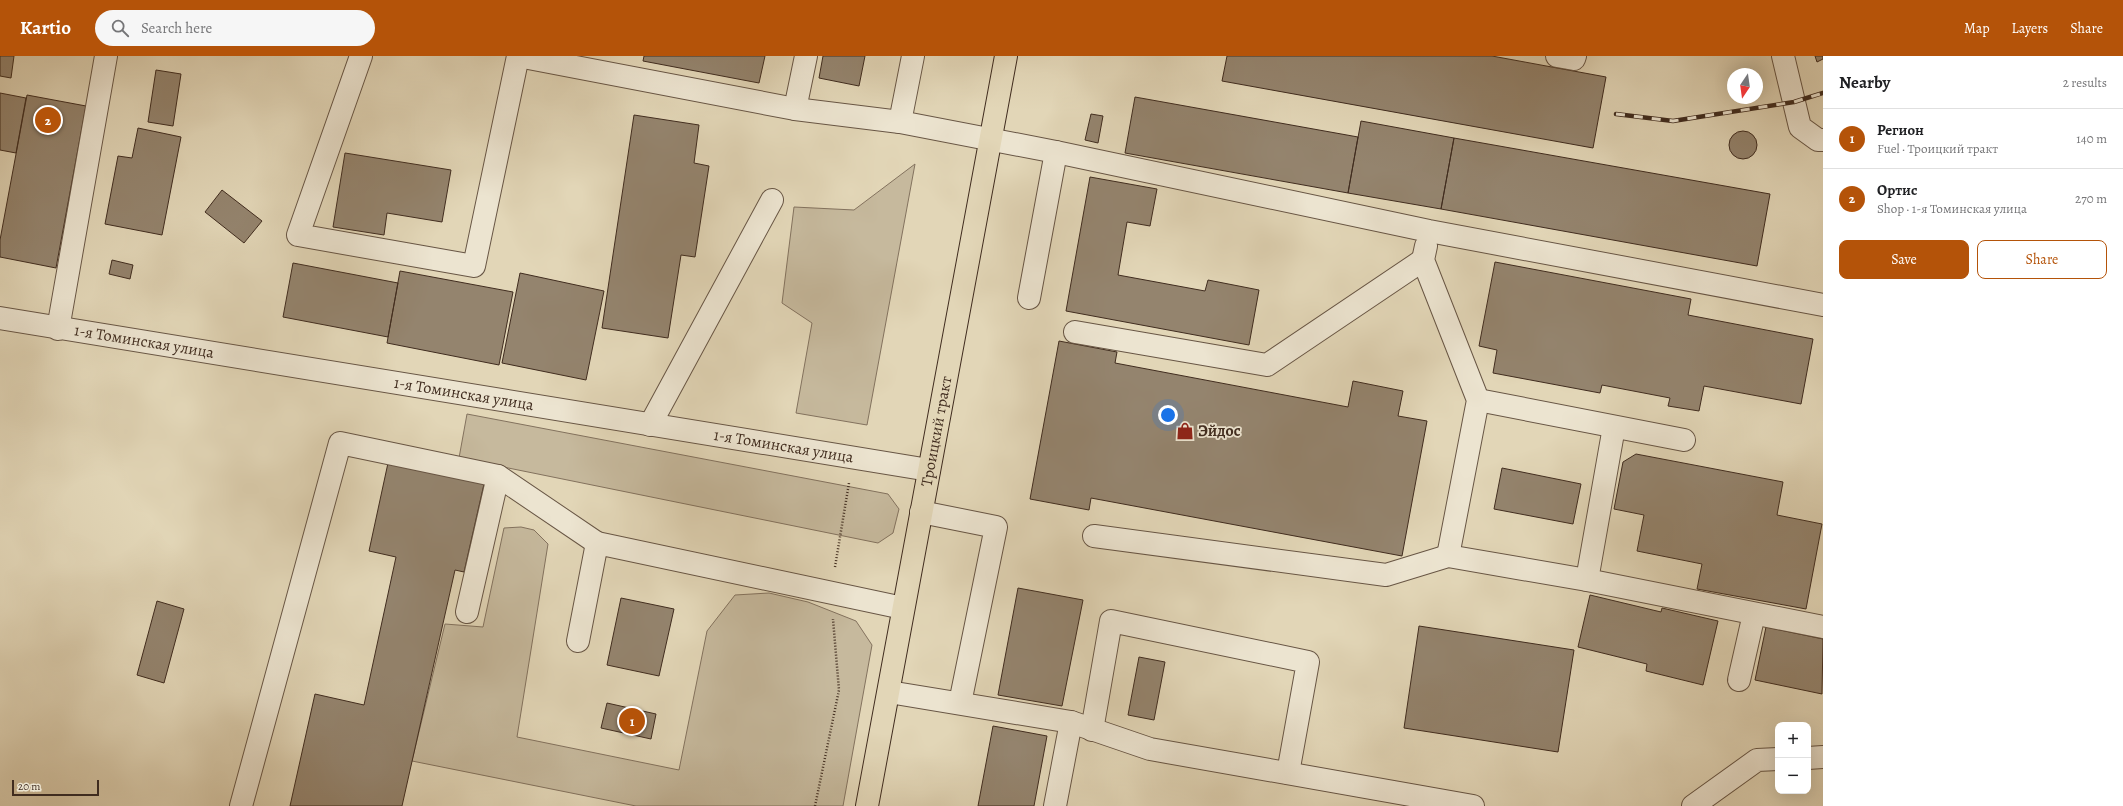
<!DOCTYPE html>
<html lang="en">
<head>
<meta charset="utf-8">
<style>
  body { margin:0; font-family:Alegreya,serif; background:#f6f6f6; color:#202124 }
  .controls { position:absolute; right:12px; bottom:12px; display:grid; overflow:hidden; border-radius:8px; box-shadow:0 4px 16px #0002 }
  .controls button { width:36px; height:36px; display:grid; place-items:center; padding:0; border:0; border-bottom:1px solid #e0e0e0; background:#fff; color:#202124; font:20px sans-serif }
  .compass { position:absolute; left:1727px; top:12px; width:36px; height:36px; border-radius:50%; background:#fff; box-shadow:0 4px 16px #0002; rotate:193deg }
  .scale { position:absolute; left:12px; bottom:10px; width:87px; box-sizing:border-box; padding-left:4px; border:2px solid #402c1f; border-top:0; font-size:11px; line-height:14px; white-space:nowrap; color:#402c1f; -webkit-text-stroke:3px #ece4d0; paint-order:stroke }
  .you { position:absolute; left:1168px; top:359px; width:14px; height:14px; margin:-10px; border:3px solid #fff; border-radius:50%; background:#1a73e8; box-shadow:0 0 0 6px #1a73e833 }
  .badge { display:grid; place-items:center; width:26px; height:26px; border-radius:50%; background:#b45309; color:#fff; font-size:13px; font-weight:700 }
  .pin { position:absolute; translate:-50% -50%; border:2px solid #fff; box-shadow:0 1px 4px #0006 }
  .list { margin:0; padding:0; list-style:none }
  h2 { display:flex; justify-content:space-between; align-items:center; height:52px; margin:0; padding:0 16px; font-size:17px }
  h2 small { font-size:13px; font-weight:400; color:#757577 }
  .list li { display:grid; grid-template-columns:26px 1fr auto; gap:12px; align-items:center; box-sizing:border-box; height:60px; padding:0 16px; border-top:1px solid #e0e0e0 }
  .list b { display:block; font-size:15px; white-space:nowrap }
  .list p { margin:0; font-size:13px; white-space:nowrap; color:#757577 }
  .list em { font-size:13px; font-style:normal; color:#757577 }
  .actions { display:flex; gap:8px; padding:12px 16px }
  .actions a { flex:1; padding:9px 0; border:1px solid #b45309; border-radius:8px; text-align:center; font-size:14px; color:#b45309 }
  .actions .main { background:#b45309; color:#fff }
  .icon { flex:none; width:22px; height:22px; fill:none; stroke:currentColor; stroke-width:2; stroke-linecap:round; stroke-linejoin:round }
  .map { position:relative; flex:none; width:1823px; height:750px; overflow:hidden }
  header { display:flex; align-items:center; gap:24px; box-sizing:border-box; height:56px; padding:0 20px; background:#b45309; color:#fff }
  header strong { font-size:19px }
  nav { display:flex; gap:22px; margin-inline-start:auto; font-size:14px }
  .search { width:280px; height:36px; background:#f6f6f6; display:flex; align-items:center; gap:10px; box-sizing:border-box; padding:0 14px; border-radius:22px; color:#757577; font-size:15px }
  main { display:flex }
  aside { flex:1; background:#fff }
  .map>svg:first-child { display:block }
</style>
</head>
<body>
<header>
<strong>Kartio</strong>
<div class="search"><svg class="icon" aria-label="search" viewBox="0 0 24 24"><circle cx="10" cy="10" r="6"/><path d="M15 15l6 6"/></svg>Search here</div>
<nav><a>Map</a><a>Layers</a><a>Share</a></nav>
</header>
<main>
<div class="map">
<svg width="1823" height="750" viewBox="0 0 1823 750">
  <rect width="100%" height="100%" fill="#e2d6b7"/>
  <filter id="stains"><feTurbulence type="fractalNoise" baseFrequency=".005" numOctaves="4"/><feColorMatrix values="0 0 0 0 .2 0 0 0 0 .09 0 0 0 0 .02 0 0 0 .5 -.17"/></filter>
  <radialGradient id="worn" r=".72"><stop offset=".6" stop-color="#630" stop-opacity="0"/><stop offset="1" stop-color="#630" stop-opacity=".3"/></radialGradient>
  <path fill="#c6b99d" stroke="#83725e" d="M915,108L867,369L796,357L812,267L782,247L794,151L854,154Z
    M467,358L888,438L899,453L893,477L878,487L459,402Z
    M521,471L534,474L548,488L517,681L679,714L707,575L735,539L769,537L808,546L856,565L872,589L843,750H636L412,705L445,568L483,571L504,472Z"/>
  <path fill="#94846e" stroke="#402c1f" d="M0,0H14L11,22L0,20Z
    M644,0H765L759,27L643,5Z
    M823,0H865L859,30L819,22Z
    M1227,0H1492L1606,21L1593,92L1222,25Z
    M1815,0H1823V3L1817,6Z
    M156,14L181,18L173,70L148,66Z
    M0,37L26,42L16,97L0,94Z
    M27,39L86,50L56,212L0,201V184Z
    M1135,41L1358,81L1348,137L1125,97Z
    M1091,58L1103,60L1098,87L1085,84Z
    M634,59L699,69L694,107L709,110L695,201L681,199L668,282L602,272Z
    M1361,65L1454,82L1441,153L1348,137Z
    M138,72L181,81L162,179L105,168L118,100L132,102Z
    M1729 89a14 14 0 1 1 28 0a14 14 0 1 1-28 0Z
    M1454,82L1770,138L1757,210L1441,153Z
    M345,97L451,114L442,166L387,157L384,179L333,171Z
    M1090,121L1157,133L1150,170L1127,166L1118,219L1205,235L1208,224L1259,234L1249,289L1066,255Z
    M222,134L262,165L244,187L205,156Z
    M112,204L133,209L130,223L109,218Z
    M1495,206L1691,243L1688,259L1813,283L1801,348L1704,330L1699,355L1668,350L1670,342L1602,329L1600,337L1493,317L1497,294L1479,290Z
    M293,207L398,227L388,281L283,261Z
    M400,215L513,236L499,309L387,287Z
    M520,217L604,235L586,324L502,307Z
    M1059,285L1117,296L1115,307L1348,351L1353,325L1403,335L1398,360L1427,365L1402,500L1091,442L1089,454L1030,443Z
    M1636,398L1783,426L1777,459L1822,468L1806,553L1697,533L1702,508L1637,495L1644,459L1614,453L1623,406Z
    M388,407L484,428L464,516L455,514L402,750H290L315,638L364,649L396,501L369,495Z
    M1502,412L1581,428L1573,468L1494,453Z
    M1018,532L1083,544L1062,650L998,639Z
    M1590,539L1661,556L1662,552L1718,565L1703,629L1646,615L1647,608L1578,591Z
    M621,542L674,553L659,620L607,609Z
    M157,545L184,553L164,627L137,619Z
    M1419,570L1574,594L1558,696L1404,672Z
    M1766,571L1823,583L1822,638L1755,624Z
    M1139,601L1165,606L1154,664L1128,659Z
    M607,647L656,658L651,683L601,672Z
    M993,670L1047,680L1034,750H978Z"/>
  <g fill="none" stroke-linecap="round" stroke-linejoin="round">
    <g stroke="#685645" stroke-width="24">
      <g id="minor">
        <path d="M361,0L298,179L474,210L518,0"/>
        <path d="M518,0L795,53L900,66L1056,96L1429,175L1823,249"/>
        <path d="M1557,0L1574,3L1575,0"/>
        <path d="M1783,0L1800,71L1818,84H1823"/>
        <path d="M795,53L806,0"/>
        <path d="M900,66L913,0"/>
        <path d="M1426,190L1423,204L1478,344L1448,500"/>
        <path d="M1029,242L1056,96"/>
        <path id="s1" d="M0,262L929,414"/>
        <path d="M58,273L106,0"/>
        <path d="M1075,276L1267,309L1423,204"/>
        <path d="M1478,344L1684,384"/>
        <path d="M650,369L772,144"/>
        <path d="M921,456L996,471L960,647"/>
        <path d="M1094,480L1386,519L1448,500L1587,524L1823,571"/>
        <path d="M1587,524L1614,371"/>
        <path d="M467,556L498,420"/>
        <path d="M578,585L597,487L903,552"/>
        <path d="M1739,624L1754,558"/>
        <path d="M889,636L1071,666L1150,693L1473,750"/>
        <path d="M1092,674L1111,565L1308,606L1288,717"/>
        <path d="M1808,702L1823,701"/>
        <path d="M241,750L340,387L498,420L597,487"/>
        <path d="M1055,750L1071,666"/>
        <path d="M1693,750L1757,704L1778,703"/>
      </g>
    </g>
    <g stroke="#402c1f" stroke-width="24">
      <g id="major">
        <path id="s2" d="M867,750L1006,0"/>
      </g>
    </g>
    <path stroke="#402c1f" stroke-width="2.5" stroke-dasharray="1 2" stroke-linecap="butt" d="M835,511L849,427
      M815,750L839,634L833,563"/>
    <use href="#minor" stroke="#ece4d0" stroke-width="22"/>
    <use href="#major" stroke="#e2d6b7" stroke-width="22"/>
    <g stroke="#402c1f" stroke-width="4.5">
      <path id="rail" d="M1616,58L1673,65L1794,46L1823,37"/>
    </g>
    <use href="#rail" stroke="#ece4d0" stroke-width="3" stroke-dasharray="9" stroke-linecap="butt"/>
  </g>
  <defs>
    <g id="shop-bare" transform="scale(1.38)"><path d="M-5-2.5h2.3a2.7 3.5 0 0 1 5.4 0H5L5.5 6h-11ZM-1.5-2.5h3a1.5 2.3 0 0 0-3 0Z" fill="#8f2418" stroke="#ece4d0" stroke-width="2.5" paint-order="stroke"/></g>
  </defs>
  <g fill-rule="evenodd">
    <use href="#shop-bare" x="1185" y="375"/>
  </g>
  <g text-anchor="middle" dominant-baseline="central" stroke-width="3.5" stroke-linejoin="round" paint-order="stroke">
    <g font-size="16" fill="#402c1f" stroke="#ece4d0">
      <text stroke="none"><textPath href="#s1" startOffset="146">1-я Томинская улица</textPath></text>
      <text stroke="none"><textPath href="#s1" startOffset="470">1-я Томинская улица</textPath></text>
      <text stroke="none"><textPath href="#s2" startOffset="381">Троицкий тракт</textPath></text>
      <text stroke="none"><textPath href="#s1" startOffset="794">1-я Томинская улица</textPath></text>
    </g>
    <g font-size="16" font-weight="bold" fill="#402c1f" stroke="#ece4d0" text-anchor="start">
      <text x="1198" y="375">Эйдос</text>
    </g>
  </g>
  <rect width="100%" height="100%" filter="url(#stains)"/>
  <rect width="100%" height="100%" fill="url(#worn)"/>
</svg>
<div class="controls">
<button>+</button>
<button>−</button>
</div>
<svg class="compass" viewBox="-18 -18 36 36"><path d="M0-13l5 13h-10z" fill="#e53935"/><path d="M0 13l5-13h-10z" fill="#757577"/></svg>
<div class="scale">20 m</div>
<div class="you"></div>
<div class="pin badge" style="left:632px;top:665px">1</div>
<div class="pin badge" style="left:48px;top:64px">2</div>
</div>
<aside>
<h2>Nearby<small>2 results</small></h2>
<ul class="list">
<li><span class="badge">1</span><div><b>Регион</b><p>Fuel · Троицкий тракт</p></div><em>140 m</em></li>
<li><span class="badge">2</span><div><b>Ортис</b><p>Shop · 1-я Томинская улица</p></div><em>270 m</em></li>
</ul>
<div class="actions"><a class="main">Save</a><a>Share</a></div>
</aside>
</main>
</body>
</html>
